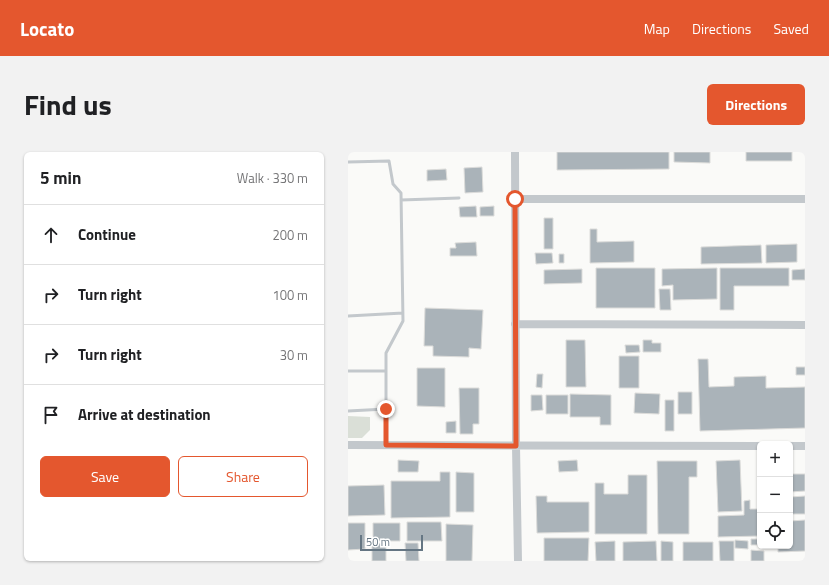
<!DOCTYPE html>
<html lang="en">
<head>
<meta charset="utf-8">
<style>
  body { margin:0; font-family:"Titillium Web",sans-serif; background:#f2f2f2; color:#202124 }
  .controls { position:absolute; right:12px; bottom:12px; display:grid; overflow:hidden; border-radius:6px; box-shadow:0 1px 3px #0004 }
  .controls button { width:36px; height:36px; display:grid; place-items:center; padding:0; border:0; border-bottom:1px solid #e0e0e0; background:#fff; color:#202124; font:20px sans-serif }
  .scale { position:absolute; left:12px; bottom:10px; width:63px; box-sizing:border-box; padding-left:4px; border:2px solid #657683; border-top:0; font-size:11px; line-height:14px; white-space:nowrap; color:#657683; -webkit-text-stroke:3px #fff; paint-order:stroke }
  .stop { position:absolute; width:12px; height:12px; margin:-9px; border:3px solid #e4572e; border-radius:50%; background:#fff }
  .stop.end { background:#e4572e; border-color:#fff; box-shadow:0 1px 4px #0008 }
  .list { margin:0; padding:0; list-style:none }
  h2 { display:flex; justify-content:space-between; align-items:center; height:52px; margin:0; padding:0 16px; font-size:17px }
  h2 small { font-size:13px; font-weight:400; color:#757577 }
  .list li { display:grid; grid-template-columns:26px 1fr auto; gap:12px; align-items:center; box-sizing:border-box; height:60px; padding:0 16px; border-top:1px solid #e0e0e0 }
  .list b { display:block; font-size:15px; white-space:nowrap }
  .list em { font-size:13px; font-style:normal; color:#757577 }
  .actions { display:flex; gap:8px; padding:12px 16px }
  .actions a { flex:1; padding:9px 0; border:1px solid #e4572e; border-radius:6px; text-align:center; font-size:14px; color:#e4572e }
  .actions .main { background:#e4572e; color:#fff }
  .icon { flex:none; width:22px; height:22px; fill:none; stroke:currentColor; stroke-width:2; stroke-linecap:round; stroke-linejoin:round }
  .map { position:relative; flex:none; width:457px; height:409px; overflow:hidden; border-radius:6px }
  header { display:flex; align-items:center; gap:24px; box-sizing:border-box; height:56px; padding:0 20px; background:#e4572e; color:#fff }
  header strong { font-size:19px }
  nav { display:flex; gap:22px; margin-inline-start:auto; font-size:14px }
  .intro { display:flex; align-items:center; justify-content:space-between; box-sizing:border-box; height:96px; padding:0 24px }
  h1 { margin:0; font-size:28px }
  .button { padding:10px 18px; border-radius:6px; background:#e4572e; color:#fff; font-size:14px; font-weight:700 }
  main { display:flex; gap:24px; padding:0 24px }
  aside { flex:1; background:#fff; border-radius:6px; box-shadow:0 1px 3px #0004 }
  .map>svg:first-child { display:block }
</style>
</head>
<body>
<header>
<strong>Locato</strong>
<nav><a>Map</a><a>Directions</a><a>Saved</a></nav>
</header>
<div class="intro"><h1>Find us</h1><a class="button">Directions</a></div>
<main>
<aside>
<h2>5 min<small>Walk · 330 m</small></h2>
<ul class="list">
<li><svg class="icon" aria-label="ahead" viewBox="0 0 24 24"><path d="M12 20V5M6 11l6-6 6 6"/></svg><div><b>Continue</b></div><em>200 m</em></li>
<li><svg class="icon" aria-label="right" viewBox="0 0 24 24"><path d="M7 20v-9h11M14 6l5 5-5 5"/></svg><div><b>Turn right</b></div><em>100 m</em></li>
<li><svg class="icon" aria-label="right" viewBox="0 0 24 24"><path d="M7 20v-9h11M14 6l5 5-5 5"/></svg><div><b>Turn right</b></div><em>30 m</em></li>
<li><svg class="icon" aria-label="arrive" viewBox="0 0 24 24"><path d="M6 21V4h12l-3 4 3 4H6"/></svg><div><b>Arrive at destination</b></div></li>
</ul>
<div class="actions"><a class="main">Save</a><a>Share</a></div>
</aside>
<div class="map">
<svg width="457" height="409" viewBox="0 0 457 409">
  <rect width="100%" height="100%" fill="#fafaf8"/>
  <path fill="#dadfd7" d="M0,264L22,265V278L14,286H0Z"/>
  <path fill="#aab3b9" stroke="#dcdcda" d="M209,0H321V17L209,18Z
    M326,0H362V11L326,10Z
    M398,0H444V9H398Z
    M134,15L135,40L117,41L116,16Z
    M98,17L99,28L79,29V18Z
    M128,54L129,65H112L111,55Z
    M146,54V64H132V55Z
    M196,66H205V97H196Z
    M242,77H249V90L286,89V110L242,111Z
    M128,90L129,104H102V96H108L107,91Z
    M449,92V110L418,111V93Z
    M413,93L414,111L353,112V95Z
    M187,101H204L205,111L188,112Z
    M211,102H216V111H211Z
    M248,116H307V156H248Z
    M369,116V147L325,148V133L314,134V117Z
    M372,116H441V134H386V158H372Z
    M234,117V131L196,132V118Z
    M457,117V128H444V118Z
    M311,137H322L323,158H312Z
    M77,156L135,158L133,197L121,196V205L85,204V194H76Z
    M218,188H237L238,235H218Z
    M295,188H304V191H313V200H295Z
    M277,193H291L292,200L278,201Z
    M271,204H291V236H271Z
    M350,207H360L361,235L386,234V225L418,224V236L457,235V276L352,279Z
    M448,215H457V223H448Z
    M69,216H97V255L69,254Z
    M189,222H195L194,236L188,235Z
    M111,236H131V272H125V282H112Z
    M330,240H344V262H330Z
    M287,241L312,242L311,262L286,261Z
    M222,242L263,243V273H252V265H222Z
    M183,243H194L195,258L183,259Z
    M198,243H220V262H198Z
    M317,248H326V279H317Z
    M108,269V281H98V270Z
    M50,308L71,309L70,320H50Z
    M229,308L230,319L211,320L210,309Z
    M392,308L394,359L370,360L368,309Z
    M309,309H349V325H341V382H310Z
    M92,320H102V365L43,366V329H92Z
    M108,320L126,321V360H108Z
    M442,322H457V339L442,340Z
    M280,323H299V382H247V331H256V342H280Z
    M36,333L37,363L0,364V334Z
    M188,344H199V350H241V380L189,381Z
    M457,344V362H442V345Z
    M402,348V357H412V384L370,385V364L396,363V349Z
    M457,368V399L430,400V394H442V369Z
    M59,370H93L94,389H59Z
    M0,371H17V397L0,398Z
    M25,371H52V389H25Z
    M98,372L125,373L124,409H98Z
    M196,386H241L240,409H196Z
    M403,387H412V393H403Z
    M387,388L400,389V397L387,396Z
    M267,389V409H248L247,390Z
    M308,389L309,409H275V390Z
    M313,389L325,390V409H313Z
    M371,389H386V409H372Z
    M335,390H365V409H335Z
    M24,391H38V409H24Z
    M57,391H70L71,409H58Z
    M403,398L416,399V409H403Z"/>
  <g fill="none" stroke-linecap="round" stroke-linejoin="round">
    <path stroke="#c3c8cc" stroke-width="3" d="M0,10L41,9L45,32L53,41L55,169L38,201V293
      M53,48L111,46
      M0,164L55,161
      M0,219H38
      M0,259L38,257"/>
    <path stroke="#c3c8cc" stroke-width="8" d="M167,0L168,294L170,409
      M167,47H457
      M167,172L457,173
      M0,293L412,294
      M442,294H457"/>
  </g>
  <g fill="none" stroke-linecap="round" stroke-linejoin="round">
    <path stroke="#e4572e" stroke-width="5" d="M38,257V293L168,294L167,47"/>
  </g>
</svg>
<div class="controls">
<button>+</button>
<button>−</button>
<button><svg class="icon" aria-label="locate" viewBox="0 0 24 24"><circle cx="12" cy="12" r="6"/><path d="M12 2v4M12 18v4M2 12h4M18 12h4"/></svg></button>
</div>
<div class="scale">50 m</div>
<div class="stop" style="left:167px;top:47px"></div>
<div class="stop end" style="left:38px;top:257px"></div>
</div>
</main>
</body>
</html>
